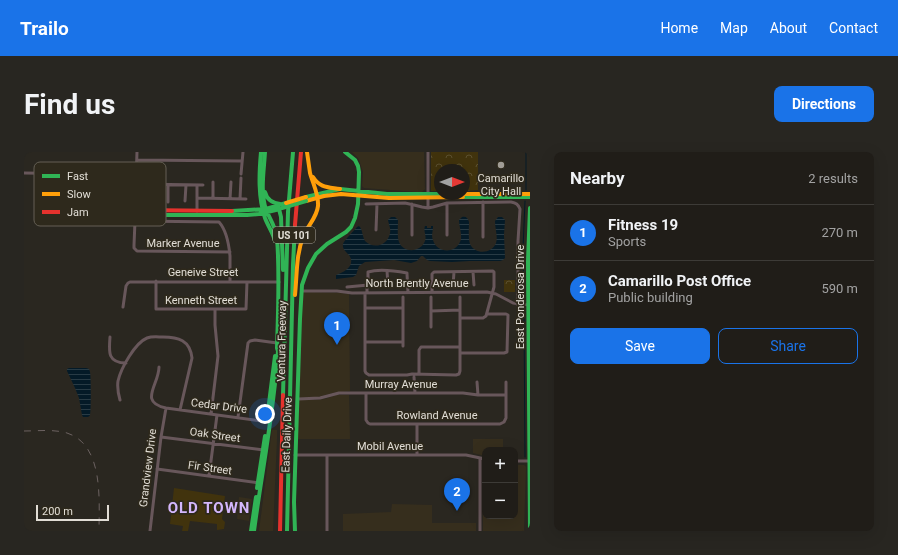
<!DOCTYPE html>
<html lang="en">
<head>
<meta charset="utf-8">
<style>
  body { margin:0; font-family:Roboto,sans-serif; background:#282621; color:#f1f3f6 }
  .controls { position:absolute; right:12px; bottom:12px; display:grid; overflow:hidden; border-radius:8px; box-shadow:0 4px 16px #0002 }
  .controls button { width:36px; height:36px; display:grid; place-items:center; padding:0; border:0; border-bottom:1px solid #3d3b37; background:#201d18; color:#f1f3f6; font:20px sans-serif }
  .compass { position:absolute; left:410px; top:12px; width:36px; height:36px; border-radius:50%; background:#201d18; box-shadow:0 4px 16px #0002; rotate:90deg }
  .scale { position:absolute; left:12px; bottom:10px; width:73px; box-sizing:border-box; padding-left:4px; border:2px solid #e1ddd5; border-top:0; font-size:11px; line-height:14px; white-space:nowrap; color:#e1ddd5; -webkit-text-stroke:3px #2e291c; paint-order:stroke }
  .you { position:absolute; left:241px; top:262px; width:14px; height:14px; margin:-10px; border:3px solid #fff; border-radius:50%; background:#1a73e8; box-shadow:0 0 0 6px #1a73e833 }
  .badge { display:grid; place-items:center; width:26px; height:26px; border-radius:50%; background:#1a73e8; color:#fff; font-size:13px; font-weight:700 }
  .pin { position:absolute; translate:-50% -33px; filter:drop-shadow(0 1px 2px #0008) }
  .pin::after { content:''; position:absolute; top:21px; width:14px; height:12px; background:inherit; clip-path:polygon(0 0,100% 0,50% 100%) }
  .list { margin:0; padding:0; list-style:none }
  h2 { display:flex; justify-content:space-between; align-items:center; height:52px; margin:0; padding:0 16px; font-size:17px }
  h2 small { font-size:13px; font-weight:400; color:#a2a2a2 }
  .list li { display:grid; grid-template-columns:26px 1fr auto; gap:12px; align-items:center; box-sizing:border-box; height:56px; padding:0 16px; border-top:1px solid #3d3b37 }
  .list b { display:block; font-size:15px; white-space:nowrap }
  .list p { margin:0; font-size:13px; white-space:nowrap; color:#a2a2a2 }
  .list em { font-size:13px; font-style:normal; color:#a2a2a2 }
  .actions { display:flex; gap:8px; padding:12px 16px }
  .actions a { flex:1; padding:9px 0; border:1px solid #1a73e8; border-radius:8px; text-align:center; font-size:14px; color:#1a73e8 }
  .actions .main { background:#1a73e8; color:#fff }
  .map { position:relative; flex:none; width:506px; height:379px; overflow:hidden; border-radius:8px }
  header { display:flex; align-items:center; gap:24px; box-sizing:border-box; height:56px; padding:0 20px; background:#1a73e8; color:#fff }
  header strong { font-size:19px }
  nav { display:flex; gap:22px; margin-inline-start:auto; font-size:14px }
  .intro { display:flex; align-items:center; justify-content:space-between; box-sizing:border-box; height:96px; padding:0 24px }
  h1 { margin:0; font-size:28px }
  .button { padding:10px 18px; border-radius:8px; background:#1a73e8; color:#fff; font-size:14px; font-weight:700 }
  main { display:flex; gap:24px; padding:0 24px }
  aside { flex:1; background:#201d18; border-radius:8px; box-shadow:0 4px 16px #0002 }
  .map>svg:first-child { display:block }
</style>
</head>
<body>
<header>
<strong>Trailo</strong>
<nav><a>Home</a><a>Map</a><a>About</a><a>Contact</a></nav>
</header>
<div class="intro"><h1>Find us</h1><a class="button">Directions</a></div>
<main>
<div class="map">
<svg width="506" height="379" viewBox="0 0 506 379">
  <defs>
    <pattern id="forest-crowns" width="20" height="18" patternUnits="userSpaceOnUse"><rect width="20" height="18" fill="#41330d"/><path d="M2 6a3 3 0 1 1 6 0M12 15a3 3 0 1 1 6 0" fill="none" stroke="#5c502f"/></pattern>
    <pattern id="water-rules" width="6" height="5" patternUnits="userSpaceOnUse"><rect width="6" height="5" fill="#041a27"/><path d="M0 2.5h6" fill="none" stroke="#283b45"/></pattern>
  </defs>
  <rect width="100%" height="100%" fill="#2a2720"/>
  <path fill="#362e1d" d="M328,0H400L401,37L398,40H393L340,36L338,34L339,20L336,11L334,6Z
    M279,140L316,141L325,142L326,239L309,241L294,245L275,246Z
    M312,243H325L326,287H274V269L275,248H290L301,247Z
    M248,278H253V287L249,379H235Z
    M449,287H479V298H461V304L449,301Z
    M461,311V364H491V313H500L502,315L500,379H459V313Z
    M215,345L228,347L225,369L213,367Z
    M368,352L408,353V371H452V379H319V362L367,360Z"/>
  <path fill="#41330d" d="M150,336L201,344L198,367L201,370L200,377L193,378V372L166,369L164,379H158L159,374L146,372Z"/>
  <path fill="url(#forest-crowns)" d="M407,0H454V38L440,39V18H416V39H407Z
    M480,128H491V140H480Z"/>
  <path fill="url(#water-rules)" d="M367,65H371L374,68C374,75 373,84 375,90C380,102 397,100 401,89C403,84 399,79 401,74H403V76H407V74H409V75C409,79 407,84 409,88C412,100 430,103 436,90C439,84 435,75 435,68L438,65C442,64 444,66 445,70C445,76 444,86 446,92C451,103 468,102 472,91C474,84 471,77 471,69L474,65H478L481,68L480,83L481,106L479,108L476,109H446L428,110L406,109L403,108L399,104H397L393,109L387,111L370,108L341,110L335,114L332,123L329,125L312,127V123C321,120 332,113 325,103C322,100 318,97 319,92C320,88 330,79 333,75L335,74C339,78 338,84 341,89C350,98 364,93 366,81C367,77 365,73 364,68Z
    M45,216H62C65,217 65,216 66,220C67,223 67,259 66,263C66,264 65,264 64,265H59L58,263L55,246L51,236L43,219V217Z"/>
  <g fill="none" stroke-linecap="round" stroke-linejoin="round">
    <path stroke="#041a27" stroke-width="1" d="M502,38V0
      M500,148L499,97L501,49
      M500,156L501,305"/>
    <path stroke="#68575b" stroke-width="3" d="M404,0V56
      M113,8L218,9
      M0,21L70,22
      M217,22L219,0
      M112,32L179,33
      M173,33V59
      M173,46L222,47
      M189,46V30
      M206,47L207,30
      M216,47L217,26
      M161,49L162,33
      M127,50V33
      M144,50V33
      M459,50V85
      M423,51V83
      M342,52L381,51L390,53L398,55L404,56L409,55L423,51L487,50C492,51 494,52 496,57L494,89V138L493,152
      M111,60L113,0
      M352,78L353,52
      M388,83V52
      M206,100L113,99L110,96V93L111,69L195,70C203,79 205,93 206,104V130
      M363,119L364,133
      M449,120L450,133
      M132,129V157H222L223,130
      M429,134L430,120
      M323,135L344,133
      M278,139H313L328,141L463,140L472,142L489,151L505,153
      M343,140V135L344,133V120C354,117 372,119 383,121V122L384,140
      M408,140V122L410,120L469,119L470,120V135L462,164L459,166H436
      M341,141V219L342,221L345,223H383L388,222L432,223L435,222L436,219V145
      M379,145V194
      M407,145V175
      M99,155L102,134L104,131L106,130H255
      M341,156H379
      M407,159L436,158
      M86,185C85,199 83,211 102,211
      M341,190H379
      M436,201H480L483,200L484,163L482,162H463
      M135,215C135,233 114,250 142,256L245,270
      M395,222V198L397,195H436
      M390,225L391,241
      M453,230L454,243
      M342,241V268L344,271L346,272H476L480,270L482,266V230
      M274,247L296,246L315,241H439L454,243H481
      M96,248C94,241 93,236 94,229C97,216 111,191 123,186C128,184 134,185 139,185C154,185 166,188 168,206L156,258
      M187,262L194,204L191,173V157
      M214,265L224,191L226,189L231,188L253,191
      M137,285L240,298
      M271,303H442L461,307
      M303,303V379
      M393,303V272
      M491,309H506
      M133,317L235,331
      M185,324L193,263
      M126,379L137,285L142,256
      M456,379V306"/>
    <path stroke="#30b455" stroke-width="4" d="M237,0C235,22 234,45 241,66C244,74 249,81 251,89
      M241,40C243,48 248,51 256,52
      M282,45L316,37L363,42H416
      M439,45H506
      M506,56L504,109L506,379
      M255,57L257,65L259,118
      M208,59L242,57L262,51
      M111,60L114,63H223L235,62L256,57
      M259,243L264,60L269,0
      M243,267L251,204
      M233,336L241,284
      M227,379L232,345
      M230,379C238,319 250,259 254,199L253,196C254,160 256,122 253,86C252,76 246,67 242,58C236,39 240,19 241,0
      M263,379L269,113L271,73
      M271,379L270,350L276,167L278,133L284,116L292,102L303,92L322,80L327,75L331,66L334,52L335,20L334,14L331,8L321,0"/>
    <path stroke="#ff9f0a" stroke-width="4" d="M289,25C296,36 304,35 316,37
      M440,42H506
      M282,49L300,44L317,42L365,46L439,45
      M271,143C273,124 272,103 279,85C283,74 293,66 294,54C295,43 289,32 286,21C285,14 284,7 283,0"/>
    <path stroke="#e5322d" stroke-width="4" d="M111,60L114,58L208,59
      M271,73L277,0
      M256,379L259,243"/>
    <path stroke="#6c6261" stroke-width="1" stroke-dasharray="7 7" stroke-linecap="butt" d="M0,279C14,279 29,277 43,281C80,293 75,348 75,379"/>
    <path stroke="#30b455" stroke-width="4" d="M258,56L282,49"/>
    <path stroke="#ff9f0a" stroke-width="4" d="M262,51L282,45"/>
  </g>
  <circle fill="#a19d96" stroke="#2e291c" stroke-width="1.5" cx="477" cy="13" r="4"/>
  <g text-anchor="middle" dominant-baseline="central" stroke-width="3.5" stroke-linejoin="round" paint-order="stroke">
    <rect fill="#2e291c" stroke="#aba79e" stroke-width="1" x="249" y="75" width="42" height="16" rx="3"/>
    <g font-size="10" font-weight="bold" fill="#e1ddd5">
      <text x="270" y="83">US 101</text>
    </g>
    <g font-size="11" fill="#e1ddd5" stroke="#2e291c">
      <text x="477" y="26">Camarillo<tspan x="477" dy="13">City Hall</tspan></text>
    </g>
    <g font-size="11" fill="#e1ddd5" stroke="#2e291c">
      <text x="159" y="91">Marker Avenue</text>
      <text x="179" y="120">Geneive Street</text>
      <text x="393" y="131">North Brently Avenue</text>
      <text transform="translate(496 145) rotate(-90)">East Ponderosa Drive</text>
      <text x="177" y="148">Kenneth Street</text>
      <text transform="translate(258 189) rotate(-89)">Ventura Freeway</text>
      <text x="377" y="232">Murray Avenue</text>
      <text transform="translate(195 254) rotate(7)">Cedar Drive</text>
      <text x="413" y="263">Rowland Avenue</text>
      <text transform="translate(191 283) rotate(8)">Oak Street</text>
      <text transform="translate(263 283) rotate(-88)">East Daily Drive</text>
      <text x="366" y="294">Mobil Avenue</text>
      <text transform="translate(124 316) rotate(-83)">Grandview Drive</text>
      <text transform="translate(186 316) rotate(8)">Fir Street</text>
    </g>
    <g font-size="15" font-weight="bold" letter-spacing="1" fill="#d4b7fc" stroke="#2e291c">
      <text x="185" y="356">OLD TOWN</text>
    </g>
  </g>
  <rect x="10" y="10" width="132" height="64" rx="6" fill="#2e291c" stroke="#645f54" stroke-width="1"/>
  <rect x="18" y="22" width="18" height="4" fill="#30b455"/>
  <rect x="18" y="40" width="18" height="4" fill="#ff9f0a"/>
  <rect x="18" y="58" width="18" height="4" fill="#e5322d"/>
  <g font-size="11" fill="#e1ddd5">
    <text x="43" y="28">Fast</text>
    <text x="43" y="46">Slow</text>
    <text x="43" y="64">Jam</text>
  </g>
</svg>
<div class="controls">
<button>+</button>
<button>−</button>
</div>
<svg class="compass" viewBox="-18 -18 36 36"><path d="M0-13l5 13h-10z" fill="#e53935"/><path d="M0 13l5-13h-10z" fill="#a2a2a2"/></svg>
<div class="scale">200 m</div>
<div class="you"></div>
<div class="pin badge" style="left:313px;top:193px">1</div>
<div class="pin badge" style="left:433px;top:359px">2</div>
</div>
<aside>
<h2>Nearby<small>2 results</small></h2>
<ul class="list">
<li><span class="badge">1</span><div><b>Fitness 19</b><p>Sports</p></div><em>270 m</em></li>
<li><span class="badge">2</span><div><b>Camarillo Post Office</b><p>Public building</p></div><em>590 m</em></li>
</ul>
<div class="actions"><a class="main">Save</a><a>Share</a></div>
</aside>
</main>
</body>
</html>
